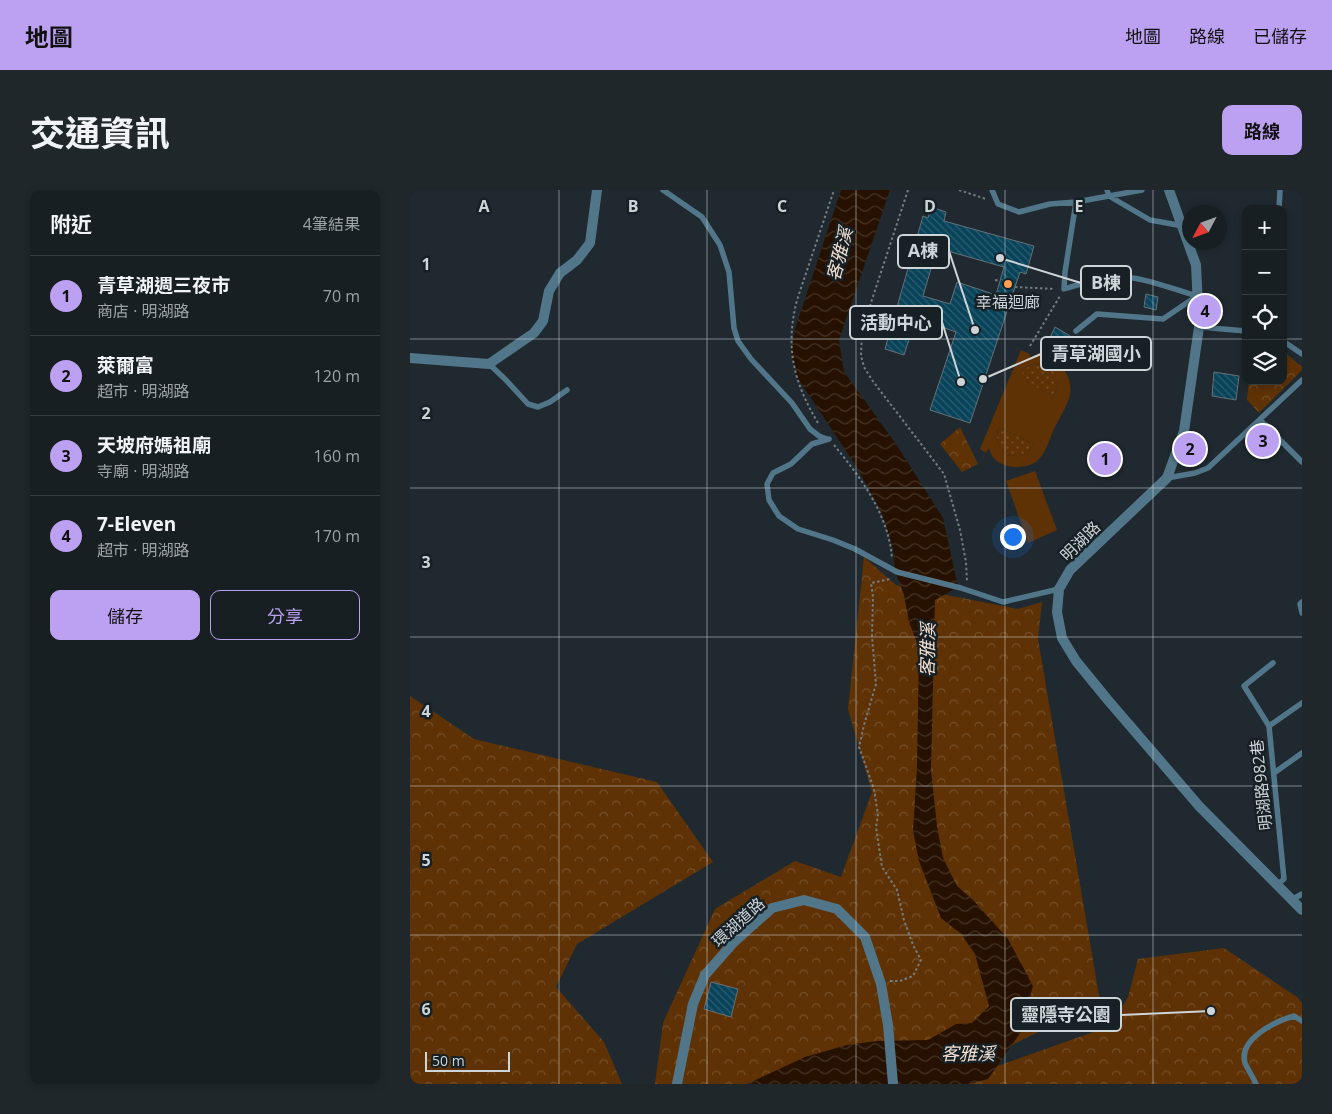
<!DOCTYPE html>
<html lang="zh-TW">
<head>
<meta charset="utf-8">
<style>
  body { margin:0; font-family:"Open Sans","Noto Sans TC",sans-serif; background:#20272b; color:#f1f3f6 }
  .controls { position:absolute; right:15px; top:15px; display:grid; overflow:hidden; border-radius:10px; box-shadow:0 2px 8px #0003 }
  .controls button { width:45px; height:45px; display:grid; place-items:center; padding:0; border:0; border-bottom:1px solid #363d41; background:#171f23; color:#f1f3f6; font:25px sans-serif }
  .compass { position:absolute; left:772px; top:15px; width:45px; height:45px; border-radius:50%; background:#171f23; box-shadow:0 2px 8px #0003; rotate:229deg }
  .scale { position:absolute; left:15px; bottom:12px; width:85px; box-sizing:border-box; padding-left:5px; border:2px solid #ced5d8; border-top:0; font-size:14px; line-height:18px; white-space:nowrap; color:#ced5d8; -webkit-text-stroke:4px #162025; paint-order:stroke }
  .you { position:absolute; left:602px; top:346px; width:18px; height:18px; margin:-12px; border:4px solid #fff; border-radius:50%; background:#1a73e8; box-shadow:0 0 0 8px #1a73e833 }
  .badge { display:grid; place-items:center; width:32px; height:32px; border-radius:50%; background:#bca0f2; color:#111; font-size:16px; font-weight:700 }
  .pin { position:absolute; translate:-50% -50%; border:2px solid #fff; box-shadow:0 1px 5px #0006 }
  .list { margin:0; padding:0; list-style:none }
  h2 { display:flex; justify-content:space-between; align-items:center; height:65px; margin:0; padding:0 20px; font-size:21px }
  h2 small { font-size:16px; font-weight:400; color:#9ea2a6 }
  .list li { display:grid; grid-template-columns:32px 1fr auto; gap:15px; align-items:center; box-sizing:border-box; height:80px; padding:0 20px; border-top:1px solid #363d41 }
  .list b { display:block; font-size:19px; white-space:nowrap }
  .list p { margin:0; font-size:16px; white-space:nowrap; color:#9ea2a6 }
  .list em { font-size:16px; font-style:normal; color:#9ea2a6 }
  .actions { display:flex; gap:10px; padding:15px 20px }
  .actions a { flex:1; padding:11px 0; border:1px solid #bca0f2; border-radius:10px; text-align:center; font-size:18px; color:#bca0f2 }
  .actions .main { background:#bca0f2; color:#111 }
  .icon { flex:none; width:28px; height:28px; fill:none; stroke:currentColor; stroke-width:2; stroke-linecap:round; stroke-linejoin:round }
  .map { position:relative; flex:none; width:892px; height:894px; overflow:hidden; border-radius:10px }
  header { display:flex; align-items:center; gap:30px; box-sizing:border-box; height:70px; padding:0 25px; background:#bca0f2; color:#111 }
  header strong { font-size:24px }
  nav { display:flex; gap:28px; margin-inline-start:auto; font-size:18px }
  .intro { display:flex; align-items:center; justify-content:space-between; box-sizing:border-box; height:120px; padding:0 30px }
  h1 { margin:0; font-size:35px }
  .button { padding:12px 22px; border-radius:10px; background:#bca0f2; color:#111; font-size:18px; font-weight:700 }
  main { display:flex; gap:30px; padding:0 30px }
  aside { flex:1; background:#171f23; border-radius:10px; box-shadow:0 2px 8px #0003 }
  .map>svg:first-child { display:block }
</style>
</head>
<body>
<header>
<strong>地圖</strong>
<nav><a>地圖</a><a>路線</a><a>已儲存</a></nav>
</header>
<div class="intro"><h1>交通資訊</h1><a class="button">路線</a></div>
<main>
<aside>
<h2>附近<small>4筆結果</small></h2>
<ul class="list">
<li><span class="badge">1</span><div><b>青草湖週三夜市</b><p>商店 · 明湖路</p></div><em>70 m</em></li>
<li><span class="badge">2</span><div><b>萊爾富</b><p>超市 · 明湖路</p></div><em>120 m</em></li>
<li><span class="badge">3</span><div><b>天坡府媽祖廟</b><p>寺廟 · 明湖路</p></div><em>160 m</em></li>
<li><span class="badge">4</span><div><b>7-Eleven</b><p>超市 · 明湖路</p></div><em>170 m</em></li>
</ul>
<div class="actions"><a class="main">儲存</a><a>分享</a></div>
</aside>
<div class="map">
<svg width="892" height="894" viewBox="0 0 892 894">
  <defs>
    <pattern id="grass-dots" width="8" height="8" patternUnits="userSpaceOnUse" patternTransform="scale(1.25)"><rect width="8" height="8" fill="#5e3205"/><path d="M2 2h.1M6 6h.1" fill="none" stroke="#744f29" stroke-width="1.8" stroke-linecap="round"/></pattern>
    <pattern id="forest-crowns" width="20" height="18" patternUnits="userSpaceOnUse" patternTransform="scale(1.25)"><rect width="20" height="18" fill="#5e3205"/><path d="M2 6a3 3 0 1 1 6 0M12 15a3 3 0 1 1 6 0" fill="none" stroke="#744f29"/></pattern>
    <pattern id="water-waves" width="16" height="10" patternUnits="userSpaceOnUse" patternTransform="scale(1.25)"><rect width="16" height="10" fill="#261101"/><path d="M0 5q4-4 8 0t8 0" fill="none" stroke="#443325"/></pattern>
    <pattern id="building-back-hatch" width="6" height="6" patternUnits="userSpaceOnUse" patternTransform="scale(1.25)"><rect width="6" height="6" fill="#09435a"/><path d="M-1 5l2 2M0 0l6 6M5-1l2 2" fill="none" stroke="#2c5d71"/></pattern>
  </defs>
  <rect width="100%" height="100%" fill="#1f292f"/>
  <path fill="url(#grass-dots)" d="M625,174C646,177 652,186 644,206L609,189L614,179Z
    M589,237L623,254C616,268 611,267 596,265C588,256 585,249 589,237Z"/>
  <path fill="url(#forest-crowns)" d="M873,161L892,177V180L849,223L837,210L839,191H873Z
    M550,237L568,274L552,282L530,254Z
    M454,367L486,395L608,419L632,412L628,449L690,811L524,894H245L253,833L305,719L385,671L431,687L462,602L438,519Z
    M0,506L64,549L247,592L303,672L167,754L146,797L194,852L212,894H0Z
    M814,758L887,807L892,813V894H537L689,840L704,829L718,807L728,769Z"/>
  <path fill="#5e3205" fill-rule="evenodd" d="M611,160L620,164L619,168L629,163C648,168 666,187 659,208C656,218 649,229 644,239C640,248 636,262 629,269C619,280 593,280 584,268C581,266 580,261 579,258L576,263L570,259ZM625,174C645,176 652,187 644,206L610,189L614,179ZM589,237L623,254C617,268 610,267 596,265C589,256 584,249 589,237Z
    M625,281L647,340L618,353L596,291Z"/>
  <path fill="url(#water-waves)" d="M431,0H480L429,150L434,182L486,254L533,328L548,397L525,410L521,580L527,636L533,668L547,696L563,710L598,749L623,796L611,842L578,889L559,894H337L395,867L437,855L467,851L518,850L546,834L562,833L579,816L565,764L551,744L531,728L509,671L503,641L507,577L509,458L499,432L494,405L485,381L483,358L471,321L446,276L387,187L381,164L385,139Z"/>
  <path fill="url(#building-back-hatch)" stroke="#657178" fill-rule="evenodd" d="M521,17L536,22L534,31L624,56L616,84L610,82L560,233L520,220L546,142L506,128L494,165L475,159L513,26L518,28ZM527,58L594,77L586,105L547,92L540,114L513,106Z
    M736,104L748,107L746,120L734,117Z
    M645,137L657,144L681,162L674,172L652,155L650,158L638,152Z
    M804,182L829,186L826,210L802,206Z
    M851,241L863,253L854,261L843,248Z
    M301,792L328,799L321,827L294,819Z"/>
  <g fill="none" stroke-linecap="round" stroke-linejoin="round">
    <path stroke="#737c80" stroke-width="2" stroke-dasharray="2.5 2.5" stroke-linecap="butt" d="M498,0L452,140L451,166L454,177L462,190L534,284L550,340L556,372L557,392
      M549,0L576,9
      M585,90L590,91
      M605,97L645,99
      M620,156L650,106
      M408,233C383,191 375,157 387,110L424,0
      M424,255C451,288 479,325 482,369
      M480,791H490L503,786L511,770L503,755L494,730L487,700L472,677L466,637L468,625L464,599L449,557L454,535L466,494L462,446L463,407L461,393L480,389"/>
    <path stroke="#527689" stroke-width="5.5" d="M253,0L292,27L310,55L319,82L324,138L328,151L341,169L382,213L400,239L409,246L417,249
      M582,0L588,14L609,22L640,14L666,12L699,6L740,30L773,36
      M697,0L699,6L732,0
      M666,12L655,82L654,99C670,94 686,89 703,87C729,85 762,99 787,106
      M869,19L870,0
      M789,137L836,141
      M666,141L687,124L753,129L787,106
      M873,151L892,164
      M79,174L96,190L118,214L128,217L140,212L157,200
      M850,230L892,272
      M419,249L402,254L381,274L363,283L357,294L359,310L369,326L388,339L423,350L445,359L487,382L551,398L593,412L649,399
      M757,288L785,283L798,278L892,190
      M892,412L890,414L892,423
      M863,473L834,496L859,536L874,689L867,695
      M859,536L892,513
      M864,583L892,563
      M881,710L892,704
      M846,894C843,887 838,880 835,873C828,849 866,831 884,826L892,831"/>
    <path stroke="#527689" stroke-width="10" d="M0,168L79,174L124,143L133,131L139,101L150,83L167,70L180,53L187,0
      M267,894L283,814L295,785L324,752L362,718L394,710L427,719L455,747L471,794L478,835L483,894"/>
    <path stroke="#527689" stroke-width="10" d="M759,0L786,75L789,137L774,241L757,288L660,380L649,399L647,422L652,448L666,471L697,509L789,616L892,720"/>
  </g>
  <path fill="none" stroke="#ced5d8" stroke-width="1" stroke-opacity="0.55" d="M149,0V894M297,0V894M446,0V894M595,0V894M743,0V894M0,149H836M873,149H892M0,298H892M0,447H892M0,596H892M0,745H892"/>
  <circle fill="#fb9e50" stroke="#162025" stroke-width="2" cx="598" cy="94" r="5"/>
  <g text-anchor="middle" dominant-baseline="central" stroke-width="5" stroke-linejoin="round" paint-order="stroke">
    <g font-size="16" fill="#ced5d8" stroke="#162025">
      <text x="598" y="112">幸福迴廊</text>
    </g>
    <g font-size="16" fill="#ced5d8" stroke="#162025">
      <text transform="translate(670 351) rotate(-45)">明湖路</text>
      <text transform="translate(851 595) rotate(-96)">明湖路982巷</text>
      <text transform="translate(328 732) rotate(-42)">環湖道路</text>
    </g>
    <g font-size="18" font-style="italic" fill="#f3e0d2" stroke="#162025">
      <text transform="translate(429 64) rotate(-75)">客雅溪</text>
      <text transform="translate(517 460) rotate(-89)">客雅溪</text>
      <text x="558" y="863">客雅溪</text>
    </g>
  </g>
  <g font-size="16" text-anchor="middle" font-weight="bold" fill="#ced5d8" stroke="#162025" stroke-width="5" stroke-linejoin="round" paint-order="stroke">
    <text x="74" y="22">A</text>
    <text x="223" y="22">B</text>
    <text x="372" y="22">C</text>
    <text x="520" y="22">D</text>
    <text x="669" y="22">E</text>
    <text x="16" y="80">1</text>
    <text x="16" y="229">2</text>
    <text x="16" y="378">3</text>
    <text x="16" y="527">4</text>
    <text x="16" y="676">5</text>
    <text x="16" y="825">6</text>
  </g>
  <path fill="none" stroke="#ced5d8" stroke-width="2" d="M565 140L539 61M590 68L671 93M551 192L532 132M573 189L631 164M801 821L711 825"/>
  <g fill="#ced5d8" stroke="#162025" stroke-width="2">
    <circle cx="565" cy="140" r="5"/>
    <circle cx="590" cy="68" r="5"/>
    <circle cx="551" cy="192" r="5"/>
    <circle cx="573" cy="189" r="5"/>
    <circle cx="801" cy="821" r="5"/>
  </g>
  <g fill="#162025" stroke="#ced5d8" stroke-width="2">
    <rect x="488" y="45" width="51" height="33" rx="5"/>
    <rect x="671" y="76" width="50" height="33" rx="5"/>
    <rect x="440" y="116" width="92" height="33" rx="5"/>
    <rect x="631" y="147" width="110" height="33" rx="5"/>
    <rect x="601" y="808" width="110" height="33" rx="5"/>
  </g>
  <g font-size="18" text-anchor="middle" font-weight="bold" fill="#ced5d8">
    <text x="513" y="67">A棟</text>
    <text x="696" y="99">B棟</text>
    <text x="486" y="139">活動中心</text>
    <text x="686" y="170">青草湖國小</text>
    <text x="656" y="831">靈隱寺公園</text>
  </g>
</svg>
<div class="controls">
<button>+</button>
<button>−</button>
<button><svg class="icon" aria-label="locate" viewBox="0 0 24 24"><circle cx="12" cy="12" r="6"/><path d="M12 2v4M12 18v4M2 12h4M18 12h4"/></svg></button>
<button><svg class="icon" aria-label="layers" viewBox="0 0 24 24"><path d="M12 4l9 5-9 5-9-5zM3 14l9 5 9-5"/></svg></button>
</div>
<svg class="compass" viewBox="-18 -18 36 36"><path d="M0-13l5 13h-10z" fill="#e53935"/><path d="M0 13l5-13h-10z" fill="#9ea2a6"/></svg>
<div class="scale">50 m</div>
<div class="you"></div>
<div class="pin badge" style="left:695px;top:269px">1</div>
<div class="pin badge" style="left:780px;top:259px">2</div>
<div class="pin badge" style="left:853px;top:251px">3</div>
<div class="pin badge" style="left:795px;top:121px">4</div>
</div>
</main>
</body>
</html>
